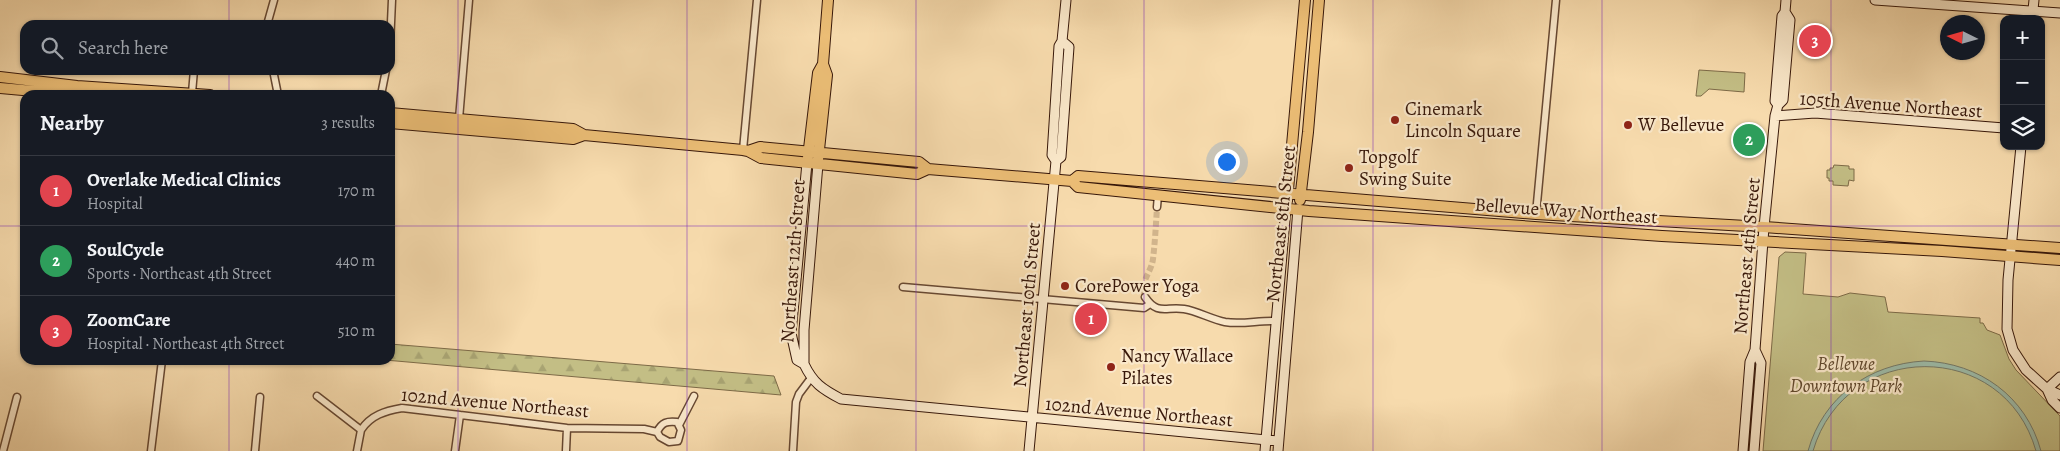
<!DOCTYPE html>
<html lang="en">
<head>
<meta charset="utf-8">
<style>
  body { margin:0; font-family:Alegreya,serif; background:#20242c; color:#f1f3f6 }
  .controls { position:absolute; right:15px; top:15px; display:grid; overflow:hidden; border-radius:10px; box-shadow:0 1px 4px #0004 }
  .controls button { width:45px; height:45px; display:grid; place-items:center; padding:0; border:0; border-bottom:1px solid #363941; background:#171b24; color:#f1f3f6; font:25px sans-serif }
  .compass { position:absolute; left:1940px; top:15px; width:45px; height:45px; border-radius:50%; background:#171b24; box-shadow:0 1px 4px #0004; rotate:275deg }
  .you { position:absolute; left:1226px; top:161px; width:18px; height:18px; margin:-12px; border:4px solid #fff; border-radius:50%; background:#1a73e8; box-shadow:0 0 0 8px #1a73e833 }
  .badge { display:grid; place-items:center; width:32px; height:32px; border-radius:50%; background:#1a73e8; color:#fff; font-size:16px; font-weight:700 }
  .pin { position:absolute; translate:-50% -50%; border:2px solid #fff; box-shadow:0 1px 5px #0006 }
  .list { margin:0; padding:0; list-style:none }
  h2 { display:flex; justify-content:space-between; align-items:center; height:65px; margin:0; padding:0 20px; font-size:21px }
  h2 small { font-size:16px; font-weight:400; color:#9ea1a6 }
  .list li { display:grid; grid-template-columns:32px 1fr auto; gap:15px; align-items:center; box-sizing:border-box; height:70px; padding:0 20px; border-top:1px solid #363941 }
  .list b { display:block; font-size:19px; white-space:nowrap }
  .list p { margin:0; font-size:16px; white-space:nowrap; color:#9ea1a6 }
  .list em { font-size:16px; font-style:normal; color:#9ea1a6 }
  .icon { flex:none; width:28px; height:28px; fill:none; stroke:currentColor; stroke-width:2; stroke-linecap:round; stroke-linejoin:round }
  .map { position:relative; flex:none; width:2060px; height:451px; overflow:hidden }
  .search { position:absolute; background:#171b24; box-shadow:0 1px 4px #0004; left:20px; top:20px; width:375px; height:55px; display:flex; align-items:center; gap:12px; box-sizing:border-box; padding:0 18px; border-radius:15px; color:#9ea1a6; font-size:19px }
  .panel { position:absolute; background:#171b24; box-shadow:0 1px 4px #0004; left:20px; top:90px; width:375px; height:275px; border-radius:15px }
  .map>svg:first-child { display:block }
</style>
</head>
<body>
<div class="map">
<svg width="2060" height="451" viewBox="0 0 2060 451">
  <defs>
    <pattern id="forest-firs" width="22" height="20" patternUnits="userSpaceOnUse" patternTransform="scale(1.25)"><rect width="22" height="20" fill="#c3be85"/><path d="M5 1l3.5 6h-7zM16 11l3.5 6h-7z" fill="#a8a372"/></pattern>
  </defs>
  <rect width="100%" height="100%" fill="#f7dbad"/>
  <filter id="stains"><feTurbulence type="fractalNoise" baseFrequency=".004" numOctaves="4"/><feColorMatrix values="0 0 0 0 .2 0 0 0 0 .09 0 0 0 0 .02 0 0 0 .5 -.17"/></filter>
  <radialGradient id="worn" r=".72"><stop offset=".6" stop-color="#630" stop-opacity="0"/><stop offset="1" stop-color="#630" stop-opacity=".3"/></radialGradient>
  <path fill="#c3be85" stroke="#7d6a47" d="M1699,70L1745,73L1744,92L1709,89L1701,96H1696Z
    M1834,165L1849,166V169H1854V181L1849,180L1848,186L1833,185V181H1829V178H1827V170H1830V168H1833Z
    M1785,252L1806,253L1803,294L1838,297L1850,293L1885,297L1888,312L1980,318V323H1983L1987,330L2000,335L2009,359L2016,370L2060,416V451H1763L1779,257Z"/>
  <path fill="url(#forest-firs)" stroke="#7d6a47" d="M390,344L774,376L781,395L385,360H390Z"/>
  <path fill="#9dbba8" stroke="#747968" d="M1924,361C1979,363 2026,396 2041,451H2036C2004,338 1846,339 1813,451H1808C1823,397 1869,364 1924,361Z"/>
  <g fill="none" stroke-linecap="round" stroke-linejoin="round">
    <path stroke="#d1b48c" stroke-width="6" stroke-dasharray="6 3" stroke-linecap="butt" d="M1145,297C1140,279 1151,274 1153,259C1155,242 1156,224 1157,207"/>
    <g stroke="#674832" stroke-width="9">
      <path id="street" d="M267,25L274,0
        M390,45L392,0
        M273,70L278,95
        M192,93L194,70
        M381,95L386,70
        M459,119L469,0
        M743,150L757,0
        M1157,207L1158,195
        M1536,214L1556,0
        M903,287L1144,308L1150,304
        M1145,297C1158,316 1166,306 1184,309C1197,311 1211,319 1225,322C1242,325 1259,320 1276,321
        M317,396L361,430C371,415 385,411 402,408L567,428L644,429L657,432L660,437L669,442L678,441L681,430L677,422C667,421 662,422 657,432
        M679,425L694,396
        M3,451L17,397
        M151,451L162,360
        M255,451L260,397
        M357,451L361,430
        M455,451L460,415
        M566,451L567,428
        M793,451L796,402L799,394L811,378"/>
    </g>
    <g stroke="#371709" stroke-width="11">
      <path id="secondary" d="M1875,0L2060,13
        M2032,19L2034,0
        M1778,105L1775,101L1782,16L1785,12L1786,0
        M1775,116L1815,113L2004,128
        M2021,146L2008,280L2007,329L2013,350L2026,370L2047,389L2060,395
        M1056,161L1061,157L1069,47L1062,41
        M804,364C813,383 822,389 841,399L1278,441
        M804,364L797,360L791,333L807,163
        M804,364V330L818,164
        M2047,389L2052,400L2060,408
        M2047,389L2060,377
        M1029,451L1056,161L1052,155L1059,46L1062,41L1066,0
        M1265,451L1286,208
        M1278,451L1298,209
        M1743,451L1750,362L1755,350L1764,227L1775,116L1778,105L1783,100L1790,20L1785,12
        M1754,451L1761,363L1755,350"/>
    </g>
    <g stroke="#371709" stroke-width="12">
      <path id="primary" d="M0,77L77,86L210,95
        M0,88L78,95
        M390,113L573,129L584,135L743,150L748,151L761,158L917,174L928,169L1072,181L1078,176L1536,214L1764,227L2060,248
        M390,123L573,139L584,135
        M748,151L760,147L908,161L919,162L928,169
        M808,157L818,73L823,64L828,0
        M818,159L827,75L823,64
        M1072,181L1078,187L1309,211L1662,236L1942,251L2060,260
        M1300,200L1308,132L1319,0
        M1287,201L1305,0"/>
    </g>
    <use href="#street" stroke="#fae8ca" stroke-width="6"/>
    <use href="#secondary" stroke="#fae8ca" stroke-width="9"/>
    <use href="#primary" stroke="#ecbe76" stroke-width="10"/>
  </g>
  <path fill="none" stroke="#7b2cbf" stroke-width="1" stroke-opacity="0.55" d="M229,0V25M458,0V451M687,0V451M916,0V451M1144,0V451M1373,0V451M1602,0V451M1831,0V451M229,70V95M0,226H25M390,226H2060M229,360V451"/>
  <g fill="#8f2418" stroke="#fae8ca" stroke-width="2">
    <circle cx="1395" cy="120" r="5"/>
    <circle cx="1628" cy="125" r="5"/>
    <circle cx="1349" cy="168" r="5"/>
    <circle cx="1065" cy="286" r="5"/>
    <circle cx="1111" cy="367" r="5"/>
  </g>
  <g text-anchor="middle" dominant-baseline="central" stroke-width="4.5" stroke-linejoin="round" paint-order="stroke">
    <g font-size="19" fill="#371709" stroke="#fae8ca">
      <text transform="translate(1891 105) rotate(4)">105th Avenue Northeast</text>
      <text transform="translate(1566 211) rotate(4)">Bellevue Way Northeast</text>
      <text transform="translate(1281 224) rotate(-84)">Northeast 8th Street</text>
      <text transform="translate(1747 256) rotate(-85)">Northeast 4th Street</text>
      <text transform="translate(793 261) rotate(-86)">Northeast 12th Street</text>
      <text transform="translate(1027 305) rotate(-85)">Northeast 10th Street</text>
      <text transform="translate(495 403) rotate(5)">102nd Avenue Northeast</text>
      <text transform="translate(1139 412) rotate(5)">102nd Avenue Northeast</text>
    </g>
    <g font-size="19" fill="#371709" stroke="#fae8ca" text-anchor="start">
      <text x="1405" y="109">Cinemark<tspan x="1405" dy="22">Lincoln Square</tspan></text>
      <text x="1638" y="125">W Bellevue</text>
      <text x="1359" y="157">Topgolf<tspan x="1359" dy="22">Swing Suite</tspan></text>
      <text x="1075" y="286">CorePower Yoga</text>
      <text x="1121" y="356">Nancy Wallace<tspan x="1121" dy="22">Pilates</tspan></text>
    </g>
    <g font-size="19" font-style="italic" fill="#61492e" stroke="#fae8ca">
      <text x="1846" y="364">Bellevue<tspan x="1846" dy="22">Downtown Park</tspan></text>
    </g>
  </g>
  <rect width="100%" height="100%" filter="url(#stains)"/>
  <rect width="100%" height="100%" fill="url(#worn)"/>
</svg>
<div class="controls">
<button>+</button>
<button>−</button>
<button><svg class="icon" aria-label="layers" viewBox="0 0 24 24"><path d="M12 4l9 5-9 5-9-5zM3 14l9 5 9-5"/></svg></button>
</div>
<svg class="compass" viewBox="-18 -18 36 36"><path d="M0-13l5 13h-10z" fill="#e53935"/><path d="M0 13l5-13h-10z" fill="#9ea1a6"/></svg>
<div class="you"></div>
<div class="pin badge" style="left:1091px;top:319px;background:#e0444e">1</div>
<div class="pin badge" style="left:1749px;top:140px;background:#2e9e5b">2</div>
<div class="pin badge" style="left:1815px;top:41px;background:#e0444e">3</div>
<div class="search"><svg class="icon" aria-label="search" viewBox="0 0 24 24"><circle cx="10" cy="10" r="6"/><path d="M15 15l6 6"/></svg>Search here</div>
<section class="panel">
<h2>Nearby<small>3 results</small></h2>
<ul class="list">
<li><span class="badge" style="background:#e0444e">1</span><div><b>Overlake Medical Clinics</b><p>Hospital</p></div><em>170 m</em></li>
<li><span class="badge" style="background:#2e9e5b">2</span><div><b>SoulCycle</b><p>Sports · Northeast 4th Street</p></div><em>440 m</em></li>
<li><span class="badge" style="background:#e0444e">3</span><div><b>ZoomCare</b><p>Hospital · Northeast 4th Street</p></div><em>510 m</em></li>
</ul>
</section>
</div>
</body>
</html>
